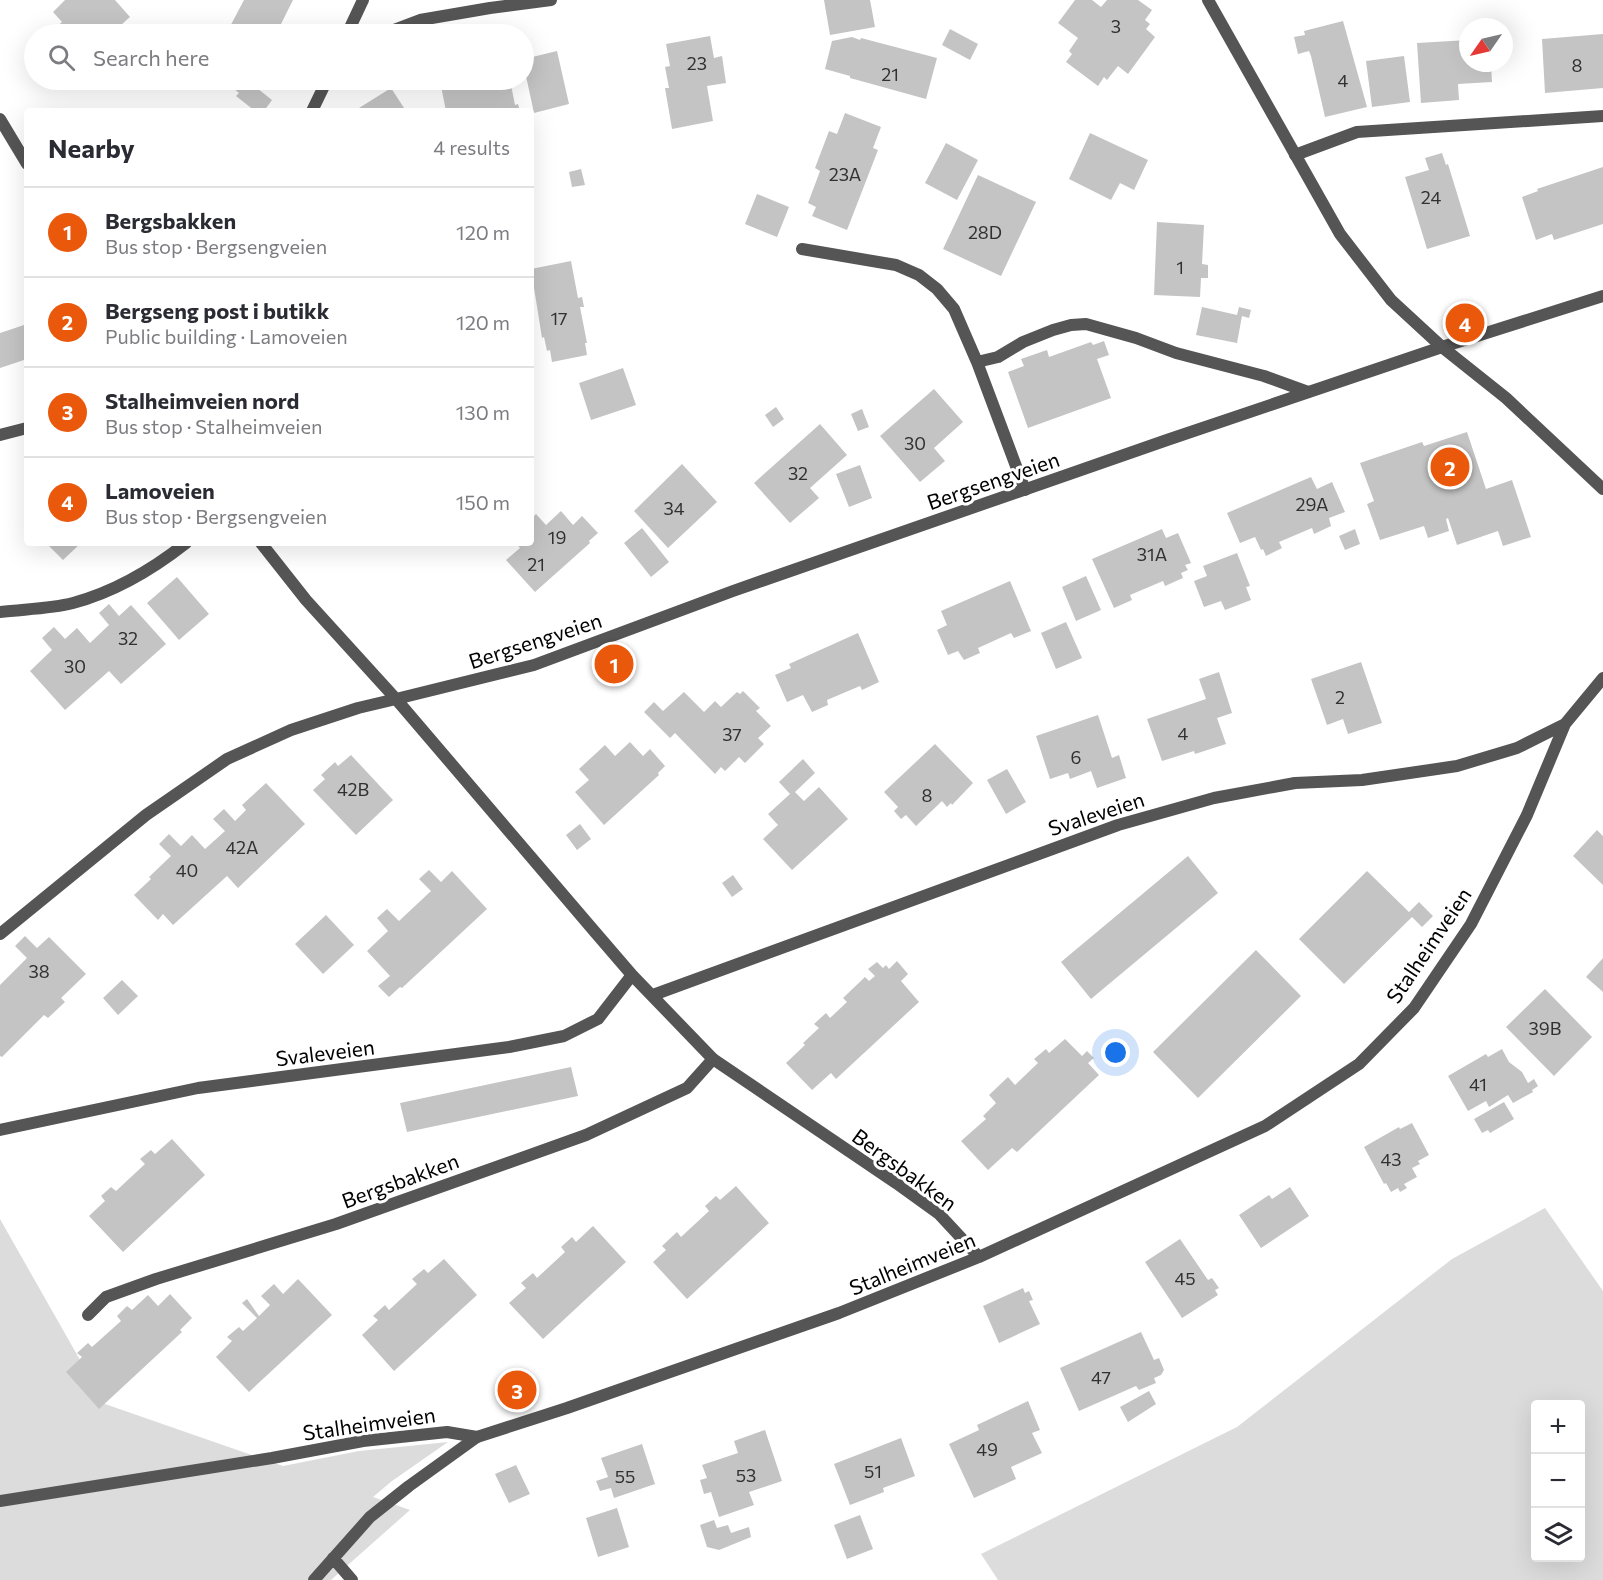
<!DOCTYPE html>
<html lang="en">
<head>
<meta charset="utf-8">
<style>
  body { margin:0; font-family:Commissioner,sans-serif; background:#f7f7f7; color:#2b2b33 }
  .controls { position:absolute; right:18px; bottom:18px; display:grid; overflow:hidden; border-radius:6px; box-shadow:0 6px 24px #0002 }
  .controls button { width:54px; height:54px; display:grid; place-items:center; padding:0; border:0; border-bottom:2px solid #e1e1e2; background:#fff; color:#2b2b33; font:30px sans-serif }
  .compass { position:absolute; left:1459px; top:18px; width:54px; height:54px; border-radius:50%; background:#fff; box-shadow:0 6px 24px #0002; rotate:236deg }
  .you { position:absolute; left:1116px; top:1053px; width:21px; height:21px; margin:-15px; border:4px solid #fff; border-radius:50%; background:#1a73e8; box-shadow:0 0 0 9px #1a73e833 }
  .badge { display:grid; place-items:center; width:39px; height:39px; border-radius:50%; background:#ea580c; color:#fff; font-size:20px; font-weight:700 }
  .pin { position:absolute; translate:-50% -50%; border:3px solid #fff; box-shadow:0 2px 6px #0006 }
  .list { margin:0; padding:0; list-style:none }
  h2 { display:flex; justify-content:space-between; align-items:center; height:78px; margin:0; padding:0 24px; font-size:26px }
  h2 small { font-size:20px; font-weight:400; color:#7c7c81 }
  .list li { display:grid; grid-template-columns:39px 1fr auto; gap:18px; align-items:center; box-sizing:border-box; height:90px; padding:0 24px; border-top:2px solid #e1e1e2 }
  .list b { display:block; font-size:22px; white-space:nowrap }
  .list p { margin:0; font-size:20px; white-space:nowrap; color:#7c7c81 }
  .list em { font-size:20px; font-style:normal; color:#7c7c81 }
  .icon { flex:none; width:33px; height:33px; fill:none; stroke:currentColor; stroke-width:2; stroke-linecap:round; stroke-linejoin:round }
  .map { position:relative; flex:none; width:1603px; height:1580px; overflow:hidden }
  .search { position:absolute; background:#fff; box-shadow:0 6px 24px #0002; left:24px; top:24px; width:510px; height:66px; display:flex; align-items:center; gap:15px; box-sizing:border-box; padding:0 21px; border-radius:33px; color:#7c7c81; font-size:22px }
  .panel { position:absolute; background:#fff; box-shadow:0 6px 24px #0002; left:24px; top:108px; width:510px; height:438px; border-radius:6px }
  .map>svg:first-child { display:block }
</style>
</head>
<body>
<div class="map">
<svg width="1603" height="1580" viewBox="0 0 1603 1580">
  <rect width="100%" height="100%" fill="#fff"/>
  <path fill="#dcdcdc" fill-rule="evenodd" d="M1545,1208L1603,1291V1580H998L981,1554L1237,1427L1452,1259ZM1536,1404H1580V1558H1536Z
    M0,1219L105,1404L283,1466L359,1451L448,1442L392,1481L373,1497L410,1510L331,1580H0Z"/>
  <path fill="#c4c4c4" d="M65,0H115L130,17L111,34H48L62,22L53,12Z
    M244,0H293L280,26L297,34H226Z
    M824,0H870L875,27L830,35Z
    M1075,0H1092L1101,7L1107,0H1138L1152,10L1145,20L1150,24L1146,29L1155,37L1128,74L1118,66L1107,80L1104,77L1098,86L1066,62L1072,54L1069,51L1078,38L1058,23Z
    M1343,21L1367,107L1325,117L1311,56L1309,51L1298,54L1294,37L1305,35L1304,31Z
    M950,29L978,44L970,60L942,45Z
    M1603,34V88L1545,93L1542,39Z
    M710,36L714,58L722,56L726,83L707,86L713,121L672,129L665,88H669L665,67L670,66L666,44Z
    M852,37L860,40L861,38L937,58L926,99L850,78V76L825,69L832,41Z
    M1468,40V63H1491L1492,82L1458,84L1459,100L1421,103L1417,43Z
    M557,51L569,104L534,113L524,67V59Z
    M1404,56L1410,102L1372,107L1366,61Z
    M239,80L245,85L248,81L272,100L264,111H255L236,96L239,93L233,88Z
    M471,80H510L515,105L518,104L520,111H446L441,86Z
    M391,88L406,111H361L359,108Z
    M845,113L881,127L873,148L878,150L847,230L812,216L816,207L808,203L820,171L815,168L829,131L837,134Z
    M1090,133L1148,160L1134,190L1120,183L1111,200L1069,179Z
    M946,143L978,160L957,200L925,183Z
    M1442,153L1446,165L1448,164L1470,236L1427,249L1405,177L1429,170L1425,158Z
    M1603,167V224L1554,240L1552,234L1536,240L1522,197L1538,191L1537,189Z
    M581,169L585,185L572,187L569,172Z
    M978,175L1036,202L1001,276L943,249Z
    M757,194L789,207L777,237L745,224Z
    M1157,222L1204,225L1202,264L1208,265V278H1201L1200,297L1154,295Z
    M571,261L578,298L582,297L584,307H580L587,343H585L587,355L552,362L550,350L547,351L544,337L542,338L531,269Z
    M1202,307L1237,315L1239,307L1251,310L1249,318L1242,316L1237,343L1196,335Z
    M27,324V359L0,368V333Z
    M1104,341L1109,355L1097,359L1111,398L1028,428L1008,372L1024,366L1021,359L1047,350L1049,357L1091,342L1093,345Z
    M623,368L636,405L591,420L579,383Z
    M934,389L963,422L934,448L945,461L920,482L880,436Z
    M776,407L784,419L773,427L765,415Z
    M862,409L869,427L858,431L851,414Z
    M820,424L847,455L810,488L819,498L790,523L754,483Z
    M1467,432L1486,489L1512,480L1531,537L1503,546L1498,531L1457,545L1448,518L1446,519L1449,531L1428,538L1424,526L1380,540L1367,504L1374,501L1360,463L1422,442L1424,446Z
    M682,464L717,502L668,548L634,511Z
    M860,465L872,498L849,507L836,474Z
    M1311,477L1317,489L1332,482L1345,512L1329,518L1331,526L1314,534L1312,528L1279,542L1282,548L1266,556L1263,549L1261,550L1255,537L1240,543L1227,513Z
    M561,511L573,525L582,516L598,533L589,541L590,543L535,592L506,560L520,548L516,543H531V519L536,514L546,525Z
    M642,528L669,562L651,577L624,543Z
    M1162,529L1166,538L1178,533L1191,563L1185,565L1188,570L1181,573L1183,578L1165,586L1163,581L1130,595L1132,600L1114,608L1092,559Z
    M1355,529L1360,544L1345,550L1339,536Z
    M46,543H81L63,560Z
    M1237,553L1250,586L1246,587L1251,600L1225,610L1221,601L1204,607L1194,581L1207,576L1203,566Z
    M1086,576L1101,610L1076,621L1062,587Z
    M177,577L209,614L179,640L147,603Z
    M1010,581L1031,631L1014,638L1011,633L978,648L980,653L964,660L958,651L948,655L937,630L947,625L941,611Z
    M109,604L119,616L131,605L166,644L121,684L109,671L65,710L30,671L52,650L42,638L54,627L65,639L77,628L90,643L109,625L99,613Z
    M1066,622L1082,658L1056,669L1041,633Z
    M858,633L879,682L862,690L860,686L827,700L828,705L812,712L803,695L787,702L775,675L791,668L789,664Z
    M1361,662L1382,723L1348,734L1343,719L1327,725L1311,679Z
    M1219,672L1232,713L1217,718L1226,744L1195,754L1194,751L1162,761L1147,719L1206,699L1199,679Z
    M743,691L760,708L756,711L771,726L758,738L764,744L745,763L739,757L725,771L721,767L715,774L675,733L670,738L644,712L654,702L663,711L684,692L704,712L715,701L721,707L737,692L740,694Z
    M1098,715L1112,758L1119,755L1126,778L1097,788L1091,771L1070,779L1068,773L1050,779L1036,736Z
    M630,742L643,756L650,749L665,766L658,773L659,775L604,825L575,792L589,780L579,769L605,745L615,756Z
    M935,744L973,783L952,805L951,803L947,807L942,801L916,826L906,815L901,819L894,811L898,807L884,792Z
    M351,755L393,800L356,835L313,790L325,779L321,775L335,762L338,766Z
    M803,759L815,773L795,792L804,801L819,787L848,819L792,870L763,839L778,825L768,814L790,794L779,782Z
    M1007,769L1026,802L1006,814L987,780Z
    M266,783L305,824L238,888L227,876L173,925L163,914L158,920L134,895L151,879L149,877L171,856L159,844L169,834L181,846L192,835L205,849L225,831L213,819L224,809L235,821L246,810L242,805Z
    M580,824L591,839L577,850L566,835Z
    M1597,830L1603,836V885L1573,856Z
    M1188,856L1218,893L1091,999L1061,962Z
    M429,870L441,882L452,871L487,909L402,988L400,987L389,997L378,986L390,976L367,951L388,931L377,918L387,909L399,921L431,891L419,879Z
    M1367,871L1409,912L1419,902L1433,916L1422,927L1412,917L1344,984L1299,939Z
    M733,875L743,889L732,897L722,883Z
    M326,915L354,945L323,974L295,944Z
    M25,936L37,948L49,937L86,974L61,998L65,1002L48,1018L44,1015L2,1057L0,1056V985L27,958L15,946Z
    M1256,950L1301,996L1198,1098L1153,1052Z
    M1603,958V992L1586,977Z
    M897,961L908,974L901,981L919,1002L836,1079L831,1073L812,1090L786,1063L805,1045L803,1043L819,1028L814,1024L826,1013L830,1018L847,1002L843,998L865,977L869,981L875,976L868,969L877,962L883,968L886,965L889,969Z
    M122,980L138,996L118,1015L103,998Z
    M1545,989L1592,1037L1554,1076L1506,1027Z
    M1065,1039L1082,1056L1087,1051L1094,1058L1088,1063L1099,1075L1017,1152L1012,1148L988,1170L961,1141L986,1119L983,1116L996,1103L989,1095L1008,1077L1015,1085L1038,1063L1034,1059L1046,1049L1049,1053Z
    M1502,1049L1509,1062L1522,1072L1528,1083L1534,1079L1538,1086L1532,1090L1533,1092L1513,1103L1508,1095L1489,1107L1486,1101L1468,1111L1448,1076L1486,1054L1488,1057Z
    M571,1067L578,1096L407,1132L400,1103Z
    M1504,1102L1514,1119L1490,1133L1488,1130L1482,1133L1474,1119Z
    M1412,1123L1429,1155L1418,1161L1420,1164L1412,1168L1417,1177L1404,1184L1407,1188L1400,1192L1398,1188L1391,1192L1386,1183L1384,1184L1364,1147L1399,1127L1400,1129Z
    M172,1139L205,1175L123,1252L89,1216L105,1201L101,1196L111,1187L116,1191L145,1164L140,1159L151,1150L155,1154Z
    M736,1186L769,1223L687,1299L653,1262L666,1250L662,1246L677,1232L681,1237L709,1211L705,1206L716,1196L720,1200Z
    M1290,1187L1309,1216L1261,1248L1239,1215L1269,1195L1272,1199Z
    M593,1226L626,1262L543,1339L509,1303L526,1288L521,1283L533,1273L537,1278L565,1252L561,1247L572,1237L576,1242Z
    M1180,1239L1208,1280L1212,1278L1219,1288L1215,1290L1218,1295L1182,1318L1145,1262Z
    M444,1259L477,1295L394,1371L362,1335L378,1320L373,1316L385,1305L389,1310L417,1284L412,1279L424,1269L428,1273Z
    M298,1279L332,1315L249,1392L216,1357L232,1341L227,1337L239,1327L243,1331L257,1318L242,1303L247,1299L259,1316L270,1305L261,1296L274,1284L283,1294Z
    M1023,1288L1025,1293L1029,1291L1033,1300L1029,1301L1040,1324L999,1343L983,1306Z
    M170,1294L192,1318L180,1330L182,1332L99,1409L66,1372L82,1357L77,1353L88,1343L92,1347L121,1321L117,1316L127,1306L132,1310L148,1295L158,1306Z
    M1141,1332L1154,1360L1159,1358L1164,1370L1161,1375L1154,1378L1156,1383L1139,1390L1136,1386L1079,1411L1060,1368Z
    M1149,1391L1156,1404L1128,1422L1120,1407Z
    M1028,1401L1040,1430L1032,1433L1042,1453L1011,1467L1016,1479L974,1498L949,1444L979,1430L977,1425Z
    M765,1430L782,1481L749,1492L754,1505L719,1517L711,1492L704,1494L700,1480L707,1478L702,1465L738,1453L734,1441Z
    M901,1438L915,1476L883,1488L884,1492L850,1505L834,1464Z
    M642,1444L655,1484L614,1498L611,1488L600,1491L596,1481L608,1477L601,1458Z
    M516,1465L530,1494L509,1503L495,1474Z
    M617,1508L629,1547L598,1557L586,1518Z
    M860,1515L873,1549L847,1559L834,1525Z
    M714,1520L717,1528L728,1525L731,1533L749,1527L751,1537L719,1550L707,1547L700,1525Z"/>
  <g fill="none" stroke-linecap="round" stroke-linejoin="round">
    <path stroke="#555" stroke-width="12" d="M1295,155L1357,132L1603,116
      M802,249L896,265L919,275L937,289L954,309L977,362L1025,490
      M977,362L998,357L1023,342L1053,330L1071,325L1086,324L1136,338L1176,353L1264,376L1308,392
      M0,435L27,428
      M0,612C24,609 50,609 73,603C114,592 153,569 186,543
      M0,934L146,815L227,759L291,730L358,708L396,699
      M88,1315L106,1297L156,1279L336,1224L586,1135L687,1088L713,1059
      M0,1501L272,1458L363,1441L447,1432L477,1437"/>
    <path stroke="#555" stroke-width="12" d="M1208,0L1340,234L1391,300L1442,347L1506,398L1603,489
      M347,34L363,0
      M383,34L420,20L490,8L551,0
      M312,111L327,80
      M0,119L27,164
      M261,543L306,600L396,699L595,932L632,975L713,1059L896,1183L939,1214L979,1257
      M396,699L534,665L733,591L1167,440L1442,347L1603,296
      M653,995L1118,825L1214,798L1295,783L1362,780L1457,766L1517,748L1565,724
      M0,1130L198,1088L509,1047L564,1036L598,1019L632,975
      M333,1558L352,1580
      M314,1580L370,1517L409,1486L477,1437L567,1408L839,1313L979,1257L1265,1126L1359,1064L1414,1008L1471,924L1527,815L1565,724L1603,678"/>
  </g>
  <g text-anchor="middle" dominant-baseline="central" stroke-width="6" stroke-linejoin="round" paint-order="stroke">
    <g font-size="18" fill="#313131">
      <text x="1116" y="26">3</text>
      <text x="697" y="63">23</text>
      <text x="1577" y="65">8</text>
      <text x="890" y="74">21</text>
      <text x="1343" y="80">4</text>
      <text x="845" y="174">23A</text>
      <text x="1431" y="197">24</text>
      <text x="985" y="232">28D</text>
      <text x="1180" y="267">1</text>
      <text x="559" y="318">17</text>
      <text x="915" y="443">30</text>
      <text x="798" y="473">32</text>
      <text x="1312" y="504">29A</text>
      <text x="674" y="508">34</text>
      <text x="557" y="537">19</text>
      <text x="1152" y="554">31A</text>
      <text x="536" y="564">21</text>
      <text x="128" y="638">32</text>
      <text x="75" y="666">30</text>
      <text x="1340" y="697">2</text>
      <text x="1183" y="733">4</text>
      <text x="732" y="734">37</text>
      <text x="1076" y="757">6</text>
      <text x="353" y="789">42B</text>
      <text x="927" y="795">8</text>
      <text x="242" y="847">42A</text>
      <text x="187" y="870">40</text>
      <text x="39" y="971">38</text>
      <text x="1545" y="1028">39B</text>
      <text x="1478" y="1084">41</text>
      <text x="1391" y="1159">43</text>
      <text x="1185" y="1278">45</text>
      <text x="1101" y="1377">47</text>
      <text x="987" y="1449">49</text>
      <text x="873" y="1471">51</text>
      <text x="746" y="1475">53</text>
      <text x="625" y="1476">55</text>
    </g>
    <g font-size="21" fill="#000" stroke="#fff">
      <text transform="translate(993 480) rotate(-19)">Bergsengveien</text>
      <text transform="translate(535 640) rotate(-18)">Bergsengveien</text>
      <text transform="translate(1096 813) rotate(-18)">Svaleveien</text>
      <text transform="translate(1428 945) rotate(-56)">Stalheimveien</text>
      <text transform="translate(325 1052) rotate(-7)">Svaleveien</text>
      <text transform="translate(905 1169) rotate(36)">Bergsbakken</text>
      <text transform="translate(400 1180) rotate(-20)">Bergsbakken</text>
      <text transform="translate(912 1263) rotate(-22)">Stalheimveien</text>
      <text transform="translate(369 1423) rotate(-8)">Stalheimveien</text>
    </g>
  </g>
</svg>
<div class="controls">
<button>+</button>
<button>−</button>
<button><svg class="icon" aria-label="layers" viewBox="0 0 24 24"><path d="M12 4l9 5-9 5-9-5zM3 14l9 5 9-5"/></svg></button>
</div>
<svg class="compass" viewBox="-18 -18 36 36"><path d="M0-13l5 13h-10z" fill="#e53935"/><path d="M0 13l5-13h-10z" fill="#7c7c81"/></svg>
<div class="you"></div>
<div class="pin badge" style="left:614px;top:664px">1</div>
<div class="pin badge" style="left:1450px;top:467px">2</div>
<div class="pin badge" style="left:517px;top:1390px">3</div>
<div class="pin badge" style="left:1465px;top:323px">4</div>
<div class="search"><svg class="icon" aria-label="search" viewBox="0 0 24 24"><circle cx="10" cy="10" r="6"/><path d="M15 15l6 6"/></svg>Search here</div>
<section class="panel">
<h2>Nearby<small>4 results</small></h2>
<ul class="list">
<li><span class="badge">1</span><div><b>Bergsbakken</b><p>Bus stop · Bergsengveien</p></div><em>120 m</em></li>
<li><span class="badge">2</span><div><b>Bergseng post i butikk</b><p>Public building · Lamoveien</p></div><em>120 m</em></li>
<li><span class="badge">3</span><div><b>Stalheimveien nord</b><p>Bus stop · Stalheimveien</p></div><em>130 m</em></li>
<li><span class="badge">4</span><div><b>Lamoveien</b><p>Bus stop · Bergsengveien</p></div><em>150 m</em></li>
</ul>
</section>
</div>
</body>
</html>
